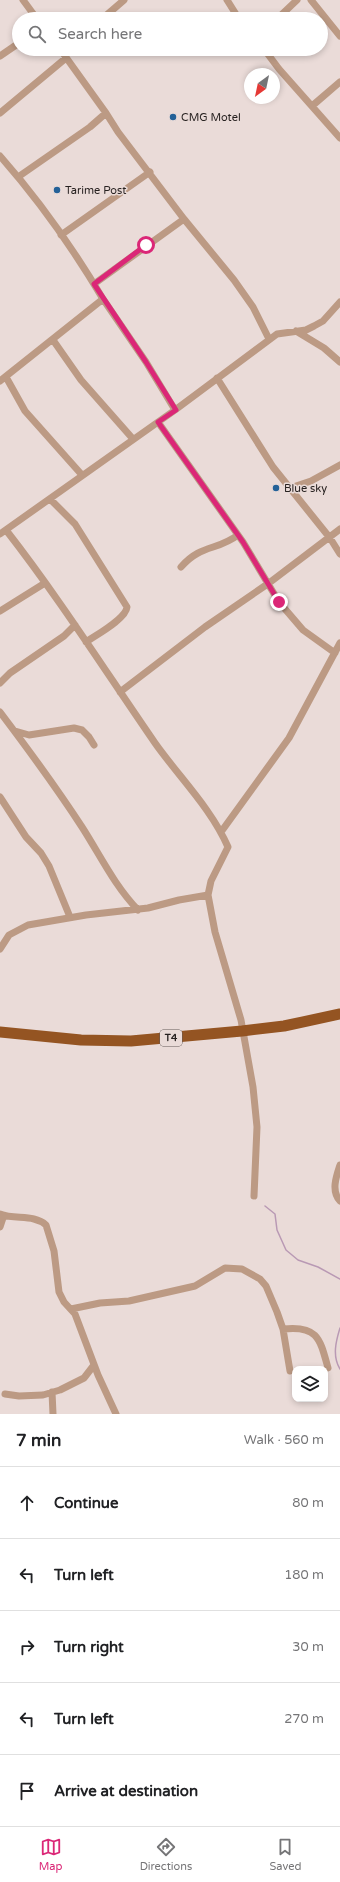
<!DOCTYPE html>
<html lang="en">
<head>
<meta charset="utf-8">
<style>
  body { margin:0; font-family:"Varela Round",sans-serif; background:#f2f2f2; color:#202124 }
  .controls { position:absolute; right:12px; bottom:12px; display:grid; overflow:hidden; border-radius:8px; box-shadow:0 2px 6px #0003 }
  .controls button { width:36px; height:36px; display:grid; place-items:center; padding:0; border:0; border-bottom:1px solid #e0e0e0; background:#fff; color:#202124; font:20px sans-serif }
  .compass { position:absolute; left:244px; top:68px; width:36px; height:36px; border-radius:50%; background:#fff; box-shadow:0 2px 6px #0003; rotate:213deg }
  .stop { position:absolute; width:12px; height:12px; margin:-9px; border:3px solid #db2777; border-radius:50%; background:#fff }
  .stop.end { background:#db2777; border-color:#fff; box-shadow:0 1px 4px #0008 }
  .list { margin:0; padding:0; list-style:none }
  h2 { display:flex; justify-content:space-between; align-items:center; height:52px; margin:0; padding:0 16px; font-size:17px }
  h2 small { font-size:13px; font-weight:400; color:#757577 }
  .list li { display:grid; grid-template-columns:26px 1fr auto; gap:12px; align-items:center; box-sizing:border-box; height:72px; padding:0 16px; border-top:1px solid #e0e0e0 }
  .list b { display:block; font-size:15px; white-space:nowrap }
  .list em { font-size:13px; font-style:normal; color:#757577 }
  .icon { flex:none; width:22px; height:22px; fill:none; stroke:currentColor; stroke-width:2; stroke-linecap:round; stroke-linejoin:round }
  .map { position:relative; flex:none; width:340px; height:1414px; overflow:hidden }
  .search { position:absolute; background:#fff; box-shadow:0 2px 6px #0003; left:12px; right:12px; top:12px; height:44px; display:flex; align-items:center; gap:10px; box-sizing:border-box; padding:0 14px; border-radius:22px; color:#757577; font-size:15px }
  .sheet { height:412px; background:#fff }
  nav { display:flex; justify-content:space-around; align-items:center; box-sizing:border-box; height:56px; border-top:1px solid #e0e0e0; background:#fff; font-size:11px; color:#757577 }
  nav a { display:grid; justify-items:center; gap:2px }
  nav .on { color:#db2777 }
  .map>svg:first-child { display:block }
</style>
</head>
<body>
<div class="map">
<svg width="340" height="1414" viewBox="0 0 340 1414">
  <rect width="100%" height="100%" fill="#eadbd8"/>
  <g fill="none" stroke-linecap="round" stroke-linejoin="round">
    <path stroke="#b999b4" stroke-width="1.5" d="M265,1206L275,1214L277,1230L286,1250L298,1260L318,1267L340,1279
      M340,1328C336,1341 332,1356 340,1369"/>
    <path stroke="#bc9a84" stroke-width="7" d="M23,0L37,19
      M227,0L239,19
      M311,0L340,36
      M102,19L124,0
      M277,19L297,0
      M60,49L106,113L118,132L184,219L234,280L253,307L269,339
      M264,49L279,69L340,138
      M0,56L19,43
      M312,106L340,82
      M0,113L66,58
      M0,156C38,199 74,250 103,299L0,381
      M18,177L90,127L106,113
      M61,235L150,172
      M94,284L184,219
      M103,299L146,362L175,410
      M296,331L324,348L340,362
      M53,340L81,380L133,439
      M6,377L25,411L82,475
      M217,378L273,467L330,538L340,554
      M158,422L243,542L279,602L303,630L335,653
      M290,488L311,481L340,465
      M50,499L75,524L127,607C126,619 96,635 86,642
      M6,530C59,598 106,672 155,743C179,777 211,808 228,847L211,881L208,895L215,932L241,1020L253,1087L257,1127L254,1196
      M0,534L175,410L277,334L306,330L314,326L323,321L340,302
      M181,567C201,544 217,551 238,535
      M0,611L45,583
      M0,683L10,673L64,636L75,625
      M120,692L205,627L269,583L340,529
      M0,712C28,749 56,787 82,827C100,855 114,885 138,910
      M15,731L29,735L74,728L82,730L89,737L94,745
      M0,797L26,837L41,853L49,866L70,917
      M221,832L289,738L340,643
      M0,949L9,935L28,925L86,915L148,908L179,900L208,895
      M340,1165C336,1177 331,1191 340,1201
      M0,1214C15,1220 34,1214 46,1225L54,1251L59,1292L64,1302L75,1314L98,1375L116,1414
      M0,1227L4,1215
      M71,1309L100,1303L129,1301L195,1286L225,1268L242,1269L260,1279L266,1286L277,1312L283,1329L290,1371
      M283,1329C318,1325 320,1339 328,1368
      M52,1392L53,1414
      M5,1394L19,1396L43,1395L60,1390L84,1378L94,1365"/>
    <path stroke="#945422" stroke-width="11" d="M0,1032L81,1040L131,1041L242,1031L284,1026L340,1014"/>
  </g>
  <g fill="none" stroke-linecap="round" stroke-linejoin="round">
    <path stroke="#db2777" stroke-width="5" d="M146,245L94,284L146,362L176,410L158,422L243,542L279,602"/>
  </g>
  <g fill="#246198" stroke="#eadbd8" stroke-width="1.5">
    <circle cx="173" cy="117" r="4"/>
    <circle cx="57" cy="190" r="4"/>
    <circle cx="276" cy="488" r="4"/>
  </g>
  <g text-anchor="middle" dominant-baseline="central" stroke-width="3" stroke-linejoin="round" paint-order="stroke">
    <rect fill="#eadbd8" stroke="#625957" stroke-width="1" x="160" y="1030" width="22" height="16" rx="3"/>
    <g font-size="10" font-weight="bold" fill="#272120">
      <text x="171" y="1038">T4</text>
    </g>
    <g font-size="11" fill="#272120" stroke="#eadbd8" text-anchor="start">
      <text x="181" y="117">CMG Motel</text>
      <text x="65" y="190">Tarime Post</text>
      <text x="284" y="488">Blue sky</text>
    </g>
  </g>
</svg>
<div class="controls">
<button><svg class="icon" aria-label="layers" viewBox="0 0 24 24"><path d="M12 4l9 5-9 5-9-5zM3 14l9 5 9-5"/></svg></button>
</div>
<svg class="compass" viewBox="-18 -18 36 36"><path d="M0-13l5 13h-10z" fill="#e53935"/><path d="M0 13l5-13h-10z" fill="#757577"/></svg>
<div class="stop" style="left:146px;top:245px"></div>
<div class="stop end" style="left:279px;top:602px"></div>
<div class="search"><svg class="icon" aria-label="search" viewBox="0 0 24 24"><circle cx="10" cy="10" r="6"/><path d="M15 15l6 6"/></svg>Search here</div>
</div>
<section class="sheet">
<h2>7 min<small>Walk · 560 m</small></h2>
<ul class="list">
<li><svg class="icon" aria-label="ahead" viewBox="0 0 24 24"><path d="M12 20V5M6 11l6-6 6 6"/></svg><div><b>Continue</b></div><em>80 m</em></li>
<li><svg class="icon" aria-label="left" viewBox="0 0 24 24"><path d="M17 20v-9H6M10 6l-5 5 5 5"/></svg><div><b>Turn left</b></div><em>180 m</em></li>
<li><svg class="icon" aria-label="right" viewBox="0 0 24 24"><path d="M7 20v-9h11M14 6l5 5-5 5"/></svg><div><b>Turn right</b></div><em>30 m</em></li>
<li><svg class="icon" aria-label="left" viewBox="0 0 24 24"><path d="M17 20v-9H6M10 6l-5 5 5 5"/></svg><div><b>Turn left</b></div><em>270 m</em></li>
<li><svg class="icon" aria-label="arrive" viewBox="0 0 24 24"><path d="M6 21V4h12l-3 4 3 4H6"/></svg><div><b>Arrive at destination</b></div></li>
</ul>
</section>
<nav>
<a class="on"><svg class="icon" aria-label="map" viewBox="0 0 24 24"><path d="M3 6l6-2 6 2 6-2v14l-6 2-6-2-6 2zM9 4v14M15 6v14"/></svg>Map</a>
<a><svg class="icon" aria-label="directions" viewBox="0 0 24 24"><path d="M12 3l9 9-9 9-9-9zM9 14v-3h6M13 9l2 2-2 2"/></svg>Directions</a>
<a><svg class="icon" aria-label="saved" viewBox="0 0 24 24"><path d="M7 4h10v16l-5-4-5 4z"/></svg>Saved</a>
</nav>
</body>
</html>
